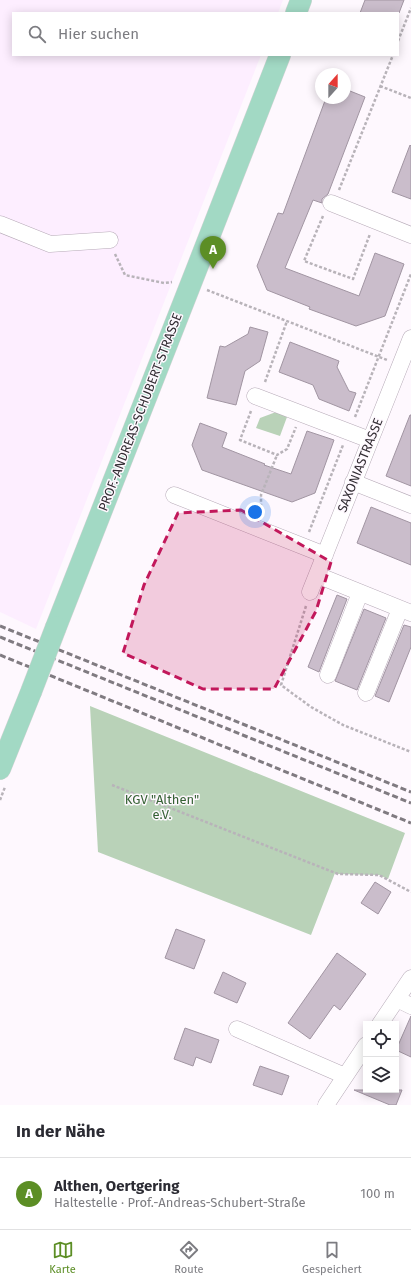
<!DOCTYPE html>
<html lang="de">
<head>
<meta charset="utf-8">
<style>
  body { margin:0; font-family:"Fira Sans",sans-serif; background:#f2f2f3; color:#2b2b33 }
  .controls { position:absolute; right:12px; bottom:12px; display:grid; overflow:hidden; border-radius:0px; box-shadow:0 2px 10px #0003 }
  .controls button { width:36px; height:36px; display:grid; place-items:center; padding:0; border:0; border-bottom:1px solid #e1e1e2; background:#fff; color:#2b2b33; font:20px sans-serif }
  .compass { position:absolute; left:315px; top:68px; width:36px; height:36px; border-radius:50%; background:#fff; box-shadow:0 2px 10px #0003; rotate:21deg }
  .you { position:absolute; left:255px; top:512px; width:14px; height:14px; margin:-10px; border:3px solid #fff; border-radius:50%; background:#1a73e8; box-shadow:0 0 0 6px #1a73e833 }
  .badge { display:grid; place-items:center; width:26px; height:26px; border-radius:50%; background:#5c8e25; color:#fff; font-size:13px; font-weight:700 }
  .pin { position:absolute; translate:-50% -33px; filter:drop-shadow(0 1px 2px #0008) }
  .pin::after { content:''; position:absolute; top:21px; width:14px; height:12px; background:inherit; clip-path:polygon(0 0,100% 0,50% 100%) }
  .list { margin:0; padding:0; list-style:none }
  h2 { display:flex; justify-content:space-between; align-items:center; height:52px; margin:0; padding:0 16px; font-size:17px }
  h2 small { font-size:13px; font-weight:400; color:#7c7c81 }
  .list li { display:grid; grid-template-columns:26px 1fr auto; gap:12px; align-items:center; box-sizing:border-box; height:72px; padding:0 16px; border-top:1px solid #e1e1e2 }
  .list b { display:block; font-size:15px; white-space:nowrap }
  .list p { margin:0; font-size:13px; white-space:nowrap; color:#7c7c81 }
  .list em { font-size:13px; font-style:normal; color:#7c7c81 }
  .icon { flex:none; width:22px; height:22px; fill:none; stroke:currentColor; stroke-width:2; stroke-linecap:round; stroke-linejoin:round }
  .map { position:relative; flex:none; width:411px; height:1105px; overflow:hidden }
  .search { position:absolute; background:#fff; box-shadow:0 2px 10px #0003; left:12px; right:12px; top:12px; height:44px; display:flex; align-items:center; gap:10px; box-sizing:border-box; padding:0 14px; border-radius:0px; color:#7c7c81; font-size:15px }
  .sheet { height:124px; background:#fff }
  nav { display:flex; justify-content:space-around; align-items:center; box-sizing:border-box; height:56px; border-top:1px solid #e1e1e2; background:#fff; font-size:11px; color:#7c7c81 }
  nav a { display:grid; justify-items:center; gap:2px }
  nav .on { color:#5c8e25 }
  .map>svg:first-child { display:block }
</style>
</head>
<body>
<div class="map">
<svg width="411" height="1105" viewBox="0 0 411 1105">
  <rect width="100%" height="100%" fill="#fef8fe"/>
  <path fill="#fdeeff" d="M0,0H283L278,13H13V55H261L36,629L0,612Z"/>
  <path fill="#b9d2b8" d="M276,412L287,417L280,436L256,428L260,418Z
    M90,706L405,833L388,879L379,875L338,874L335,873L311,935L98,852Z"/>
  <path fill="#cabdcb" stroke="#a195a2" d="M365,0H404L399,13H360Z
    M345,89L365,97L328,194L322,199V203L313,200L285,268L359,296L375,253L404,264L385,316L356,326L309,309L310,307L267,290L257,266L278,213L283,214L326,98H345Z
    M410,145L411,146V199L392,192Z
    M250,327L268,332L260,361L245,371L236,405L207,398L220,346L225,347L248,334Z
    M290,342L339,361L337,367L349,391L356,393L349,411L319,399L313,385L279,372Z
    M410,415H411V486L386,476Z
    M200,423L227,433L222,447L265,464L264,465L291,474L307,431L334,440L315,493L292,502L202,470L192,445Z
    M371,507L411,523V565L357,543Z
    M337,595L347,599L319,672L308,667Z
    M364,609L386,618L357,690L335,681Z
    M404,625L411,627V647L389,702L375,696Z
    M375,882L391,892L378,914L361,903Z
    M176,929L205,940L194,969L165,958Z
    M337,953L366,974L340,1010L334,1005L310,1039L288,1023Z
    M223,972L246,983L237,1003L214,993Z
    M411,1016V1057L396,1050Z
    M185,1028L219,1040L211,1063L196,1057L193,1066L174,1059Z
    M260,1066L289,1076L282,1095L253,1085Z
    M354,1090H402L396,1105H390Z"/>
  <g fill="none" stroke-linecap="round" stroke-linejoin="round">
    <g stroke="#b7abb8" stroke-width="17">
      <path id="minor" d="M331,203L411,235
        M0,224L50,244L110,240
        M255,396L370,440
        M353,482L411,505
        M174,495L325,555
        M317,575L411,613
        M310,592L411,338
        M328,675L360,593
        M366,693L400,609
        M397,999L411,1006
        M380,1024L411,978
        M237,1029L345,1076
        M326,1105L366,1045"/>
    </g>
    <g stroke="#d6d5d6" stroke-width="22">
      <path id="major" d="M296,13L301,0
        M56,627L199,263L280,55
        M0,769L31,692"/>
    </g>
    <path stroke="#b8b3b9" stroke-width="2.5" stroke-dasharray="3 2" stroke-linecap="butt" d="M398,41L411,8
      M380,86L411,98
      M339,190L393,55
      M323,216L304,261L353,279L370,234
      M115,254L125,275L164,283L172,282
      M207,290L387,360
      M265,382L287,321
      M251,411L240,440L277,455L287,449L296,427
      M355,417L411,274
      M258,511L261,506V495L277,455
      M309,532L343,445
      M306,606L281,685L311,707L343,725L411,752
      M112,785L338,874L379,875L411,892
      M0,800L5,787"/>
    <use href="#minor" stroke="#fff" stroke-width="16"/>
    <use href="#major" stroke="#a2d9c4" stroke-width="21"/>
    <path stroke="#807b81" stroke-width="3" stroke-dasharray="6 3" stroke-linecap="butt" d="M0,626L411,792
      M0,637L411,803
      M0,655L411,823"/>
    <g stroke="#d6d5d6" stroke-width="22" stroke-linecap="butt">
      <path id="major-bridge" d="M31,692L56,627"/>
    </g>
    <use href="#major-bridge" stroke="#a2d9c4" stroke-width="21"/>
  </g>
  <path fill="#c2185b" fill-opacity="0.2" stroke="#c2185b" stroke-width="3" stroke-dasharray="8 5" stroke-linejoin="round" d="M241,510L331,562L316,611L274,689H203L123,653L144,585L178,513Z"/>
  <g text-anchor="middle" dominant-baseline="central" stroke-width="3" stroke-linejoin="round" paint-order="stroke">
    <g font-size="13" fill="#322d33" stroke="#fef8fe">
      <text transform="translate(140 412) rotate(-69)">PROF.-ANDREAS-SCHUBERT-STRASSE</text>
      <text transform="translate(360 465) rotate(-68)">SAXONIASTRASSE</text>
    </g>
    <g font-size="13" fill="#366235" stroke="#fef8fe">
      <text x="162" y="799">KGV "Althen"<tspan x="162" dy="15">e.V.</tspan></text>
    </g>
  </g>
</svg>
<div class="controls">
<button><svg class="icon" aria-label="locate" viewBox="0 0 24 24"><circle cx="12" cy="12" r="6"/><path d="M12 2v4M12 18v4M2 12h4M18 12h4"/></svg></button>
<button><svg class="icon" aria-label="layers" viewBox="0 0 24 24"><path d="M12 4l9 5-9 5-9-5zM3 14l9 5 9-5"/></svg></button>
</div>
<svg class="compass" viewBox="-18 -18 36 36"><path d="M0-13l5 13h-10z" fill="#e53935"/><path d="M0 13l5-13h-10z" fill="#7c7c81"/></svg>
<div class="you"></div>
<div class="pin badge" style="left:213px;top:269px">A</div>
<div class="search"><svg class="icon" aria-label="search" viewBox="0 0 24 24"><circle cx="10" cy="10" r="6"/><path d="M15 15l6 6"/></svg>Hier suchen</div>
</div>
<section class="sheet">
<h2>In der Nähe<small></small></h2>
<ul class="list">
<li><span class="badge">A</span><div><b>Althen, Oertgering</b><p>Haltestelle · Prof.-Andreas-Schubert-Straße</p></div><em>100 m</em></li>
</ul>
</section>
<nav>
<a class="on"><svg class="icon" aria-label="map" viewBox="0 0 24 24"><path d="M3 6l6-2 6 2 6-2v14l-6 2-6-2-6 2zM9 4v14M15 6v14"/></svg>Karte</a>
<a><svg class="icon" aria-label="directions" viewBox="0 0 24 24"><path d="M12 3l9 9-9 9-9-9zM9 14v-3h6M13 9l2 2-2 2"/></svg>Route</a>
<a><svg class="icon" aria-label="saved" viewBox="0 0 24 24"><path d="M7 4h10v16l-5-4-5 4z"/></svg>Gespeichert</a>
</nav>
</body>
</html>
